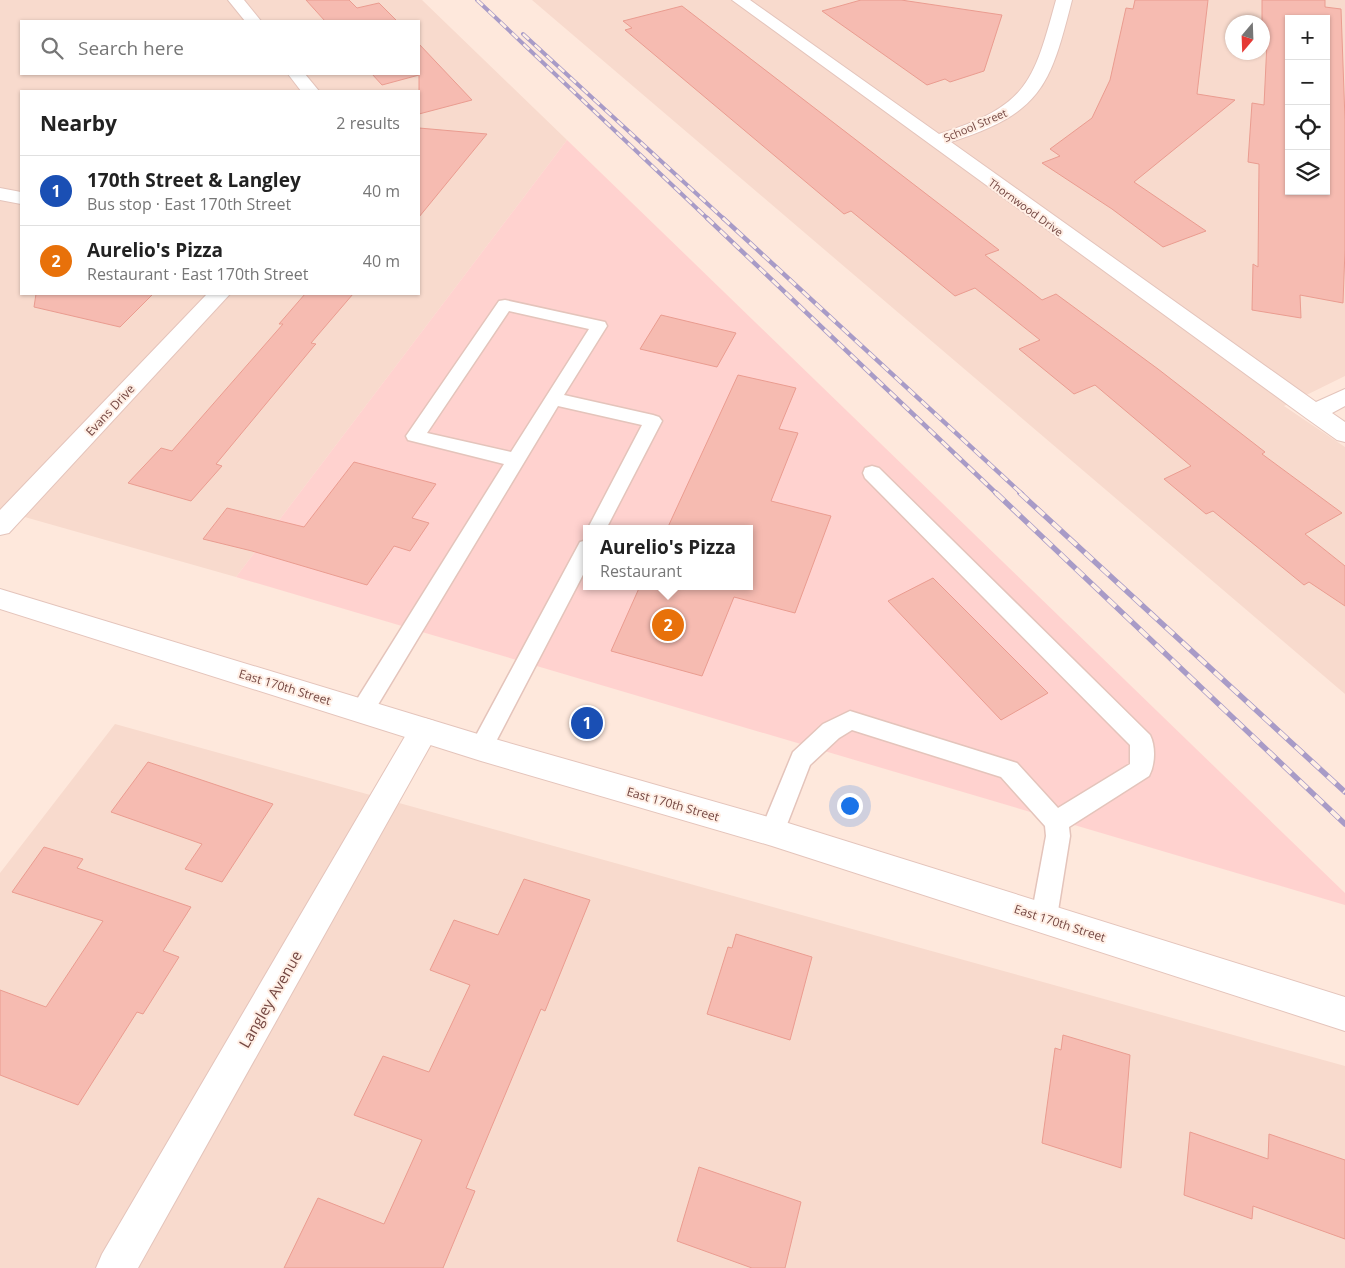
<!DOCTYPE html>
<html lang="en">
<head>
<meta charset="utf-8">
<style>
  body { margin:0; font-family:"Open Sans",sans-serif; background:#f2f2f2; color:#222 }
  .controls { position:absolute; right:15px; top:15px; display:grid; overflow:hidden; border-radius:0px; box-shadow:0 1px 4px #0004 }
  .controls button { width:45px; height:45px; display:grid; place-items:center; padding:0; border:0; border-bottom:1px solid #e0e0e0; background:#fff; color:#222; font:25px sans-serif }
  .compass { position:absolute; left:1225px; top:15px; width:45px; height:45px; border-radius:50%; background:#fff; box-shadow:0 1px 4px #0004; rotate:199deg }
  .you { position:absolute; left:849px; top:805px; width:18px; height:18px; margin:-12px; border:4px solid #fff; border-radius:50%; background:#1a73e8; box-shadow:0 0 0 8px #1a73e833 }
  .badge { display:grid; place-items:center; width:32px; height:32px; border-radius:50%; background:#0b8043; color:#fff; font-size:16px; font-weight:700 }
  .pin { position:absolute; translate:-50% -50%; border:2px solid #fff; box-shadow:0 1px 5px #0006 }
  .popup { position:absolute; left:583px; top:525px; width:170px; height:65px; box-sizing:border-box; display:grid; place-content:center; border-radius:0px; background:#fff; filter:drop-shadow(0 1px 4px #0005); font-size:16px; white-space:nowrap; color:#767676 }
  .popup b { font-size:19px; color:#222 }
  .popup::after { content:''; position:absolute; left:50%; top:100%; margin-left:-10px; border:10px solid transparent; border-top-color:#fff }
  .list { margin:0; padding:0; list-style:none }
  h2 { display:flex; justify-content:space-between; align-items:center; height:65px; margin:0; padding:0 20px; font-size:21px }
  h2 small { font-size:16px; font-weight:400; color:#767676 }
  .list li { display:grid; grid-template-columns:32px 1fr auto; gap:15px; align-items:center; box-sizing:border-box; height:70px; padding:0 20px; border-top:1px solid #e0e0e0 }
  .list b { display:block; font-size:19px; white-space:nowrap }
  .list p { margin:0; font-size:16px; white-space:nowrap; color:#767676 }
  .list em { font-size:16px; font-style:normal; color:#767676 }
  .icon { flex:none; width:28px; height:28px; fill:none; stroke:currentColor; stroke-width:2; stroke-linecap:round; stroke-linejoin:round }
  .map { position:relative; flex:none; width:1345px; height:1268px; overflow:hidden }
  .search { position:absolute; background:#fff; box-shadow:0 1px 4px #0004; left:20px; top:20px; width:400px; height:55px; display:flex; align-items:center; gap:12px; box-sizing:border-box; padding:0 18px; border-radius:0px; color:#767676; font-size:19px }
  .panel { position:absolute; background:#fff; box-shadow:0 1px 4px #0004; left:20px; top:90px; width:400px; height:205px; border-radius:0px }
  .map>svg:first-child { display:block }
</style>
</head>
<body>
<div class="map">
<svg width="1345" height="1268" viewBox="0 0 1345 1268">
  <rect width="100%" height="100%" fill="#fee8dc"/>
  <path fill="#f8dacd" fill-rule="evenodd" d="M0,0H422L567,140L236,577L0,510ZM21,21H419V74H21ZM21,91H419V294H21Z
    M532,0H1345V376L1284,406L1345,447V694ZM1289,19H1326V191H1289ZM1232,22H1262V52H1232Z
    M115,724L1345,1066V1268H0V873Z"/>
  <path fill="#ffd2cf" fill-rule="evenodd" d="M567,140L1345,893V905L236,577ZM587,529H749V586H587Z"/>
  <path fill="#f6bbb1" stroke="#ea9c90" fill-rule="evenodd" d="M306,0H349L357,8L379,3L397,21H325Z
    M861,0H901L1002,15L984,71L950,82L945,79L927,85L822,11Z
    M1135,0H1208L1197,94L1235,100L1134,182L1206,231L1163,247L1112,209L1042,163L1060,156L1050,149L1092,118L1110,80L1126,8L1133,9Z
    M1262,0H1325V7L1341,9L1345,120V250L1343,303L1300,295L1301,318L1252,310L1253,264L1258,267L1259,164L1248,162L1252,103L1264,105L1267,42H1262ZM1289,19H1326V191H1289Z
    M682,6L999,250L985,255L1042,300L1056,294L1158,369L1265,452L1262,454L1342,513L1305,534L1345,566V606L1309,582L1304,585L1213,511L1206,514L1164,479L1191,466L1095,385L1074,394L1019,349L1040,340L975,288L955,296L851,211L844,214L625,30L632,28L623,21Z
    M419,44L472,100L419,114V75L382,85L372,74H419Z
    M419,128L487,134L419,217Z
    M36,294H153L120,327L34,307Z
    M305,294H353L311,343L316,344L314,346L216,464L222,466L191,501L128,483L161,448L172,451L283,324H279Z
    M661,315L736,333L717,367L640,349Z
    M738,375L796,388L779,429L798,433L771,501L831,516L795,613L734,597L702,676L611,651L640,586H749V529H667Z
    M354,462L436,484L412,518L429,523L410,551L394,546L367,585L252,551L203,539L227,508L304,527Z
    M933,578L1048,693L1001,720L888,601Z
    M148,762L273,804L222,882L185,869L202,844L111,812Z
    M44,847L83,859L77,868L191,907L163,951L179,957L143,1014L137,1012L78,1105L0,1075V990L46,1007L103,921L12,892Z
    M524,879L590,900L545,1011L541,1009L466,1188L475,1191L443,1268H284L318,1198L384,1224L422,1140L354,1115L383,1056L429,1072L470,985L430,970L454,920L498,935Z
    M736,934L812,957L790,1040L707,1014L728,947L732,948Z
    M1063,1035L1130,1055L1121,1168L1042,1143L1055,1048L1061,1050Z
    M1190,1132L1268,1159L1269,1134L1345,1160V1239L1253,1206L1252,1219L1184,1195Z
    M699,1167L801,1202L785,1268H752L677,1241Z"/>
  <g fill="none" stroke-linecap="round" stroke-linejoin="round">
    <g stroke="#e4c4bb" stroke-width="3">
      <path id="service" d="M505,300L605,322L607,326L564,395L653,415L659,417L662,421L606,529L587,530L642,425L558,406L370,718L362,720L354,718L351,711L354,704L504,464L408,440L406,436L499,301ZM509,311L589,329L511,452L427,433Z
        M872,466L879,468L1150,735C1156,747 1155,765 1149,776L1069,827L1070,836L1057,917L1053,925L1044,929L1035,925L1031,917L1046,836L1045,826L1001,777L852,730L839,738L810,765L781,840L772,843L763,840L760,832L793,752L823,724L850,711L1017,763L1058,808L1130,764V745L865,478L863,473L865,468Z
        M587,540V567L489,755L481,758L473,755L470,748L473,741L580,542Z"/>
    </g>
    <g stroke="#e4c4bb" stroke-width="2">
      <path id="minor" d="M228,0H244L261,21H245Z
        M732,0H750L939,134C1027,106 1033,84 1056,0H1072C1050,87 1041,113 951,142L1316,402L1345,389V406L1332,413L1345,422V442L1337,440L1306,418Z
        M288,74H305L319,91H301Z
        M0,188L21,192V204L0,200Z
        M207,294H230L9,533L0,535V510Z
        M424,718L434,721L439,730L434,739L138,1268H96L102,1254L414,721Z"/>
    </g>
    <g stroke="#e4c4bb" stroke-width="2">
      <path id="tertiary" d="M0,589L481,735L772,818L1345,997V1031L772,846L481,761L0,609Z"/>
    </g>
    <use href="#service" fill="#fff" fill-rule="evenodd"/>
    <use href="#minor" fill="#fff" fill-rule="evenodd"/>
    <use href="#tertiary" fill="#fff" fill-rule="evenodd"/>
    <g stroke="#a89bc7" stroke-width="4">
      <path id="rail-far2" d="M477,0L708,219
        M523,34L724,219"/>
    </g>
    <g stroke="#a89bc7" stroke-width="4.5">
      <path id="rail-far1" d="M707,218L997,494
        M723,218L1022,494"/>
    </g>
    <g stroke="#a89bc7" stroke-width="5.5">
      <path id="rail" d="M996,493L1345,824
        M1020,493L1345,792"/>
    </g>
    <use href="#rail-far2" stroke="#ffeee4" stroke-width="2.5" stroke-dasharray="8" stroke-linecap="butt"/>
    <use href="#rail-far1" stroke="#ffeee4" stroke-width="3" stroke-dasharray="9" stroke-linecap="butt"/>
    <use href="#rail" stroke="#ffeee4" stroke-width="4" stroke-dasharray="11" stroke-linecap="butt"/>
  </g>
  <g text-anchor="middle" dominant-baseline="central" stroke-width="4" stroke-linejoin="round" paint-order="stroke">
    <g font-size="11" fill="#754843" stroke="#ffeee4">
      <text transform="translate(975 125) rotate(-23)">School Street</text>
      <text transform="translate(1026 207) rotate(36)">Thornwood Drive</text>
    </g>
    <g font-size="12" fill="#754843" stroke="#ffeee4">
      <text transform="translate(110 410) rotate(-47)">Evans Drive</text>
      <text transform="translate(285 687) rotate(17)">East 170th Street</text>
      <text transform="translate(673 804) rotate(16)">East 170th Street</text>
      <text transform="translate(1060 923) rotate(18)">East 170th Street</text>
    </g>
    <g font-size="15" fill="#754843" stroke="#ffeee4">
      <text transform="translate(270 999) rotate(-60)">Langley Avenue</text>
    </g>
  </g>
</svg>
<div class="controls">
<button>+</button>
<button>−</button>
<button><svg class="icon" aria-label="locate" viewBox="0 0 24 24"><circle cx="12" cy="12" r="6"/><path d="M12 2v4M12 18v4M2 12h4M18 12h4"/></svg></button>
<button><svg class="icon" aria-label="layers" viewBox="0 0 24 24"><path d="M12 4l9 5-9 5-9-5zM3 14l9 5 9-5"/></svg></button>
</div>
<svg class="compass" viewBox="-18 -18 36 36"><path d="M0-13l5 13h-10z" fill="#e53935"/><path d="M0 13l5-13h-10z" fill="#767676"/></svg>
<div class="you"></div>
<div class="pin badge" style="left:587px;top:723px;background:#1a4fb4">1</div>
<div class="pin badge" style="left:668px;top:625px;background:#e8710a">2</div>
<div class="popup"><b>Aurelio's Pizza</b>Restaurant</div>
<div class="search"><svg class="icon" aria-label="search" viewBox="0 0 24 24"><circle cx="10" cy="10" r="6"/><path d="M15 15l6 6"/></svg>Search here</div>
<section class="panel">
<h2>Nearby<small>2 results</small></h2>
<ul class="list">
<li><span class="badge" style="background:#1a4fb4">1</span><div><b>170th Street &amp; Langley</b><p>Bus stop · East 170th Street</p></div><em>40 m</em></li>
<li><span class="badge" style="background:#e8710a">2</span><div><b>Aurelio's Pizza</b><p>Restaurant · East 170th Street</p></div><em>40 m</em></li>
</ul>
</section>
</div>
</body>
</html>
